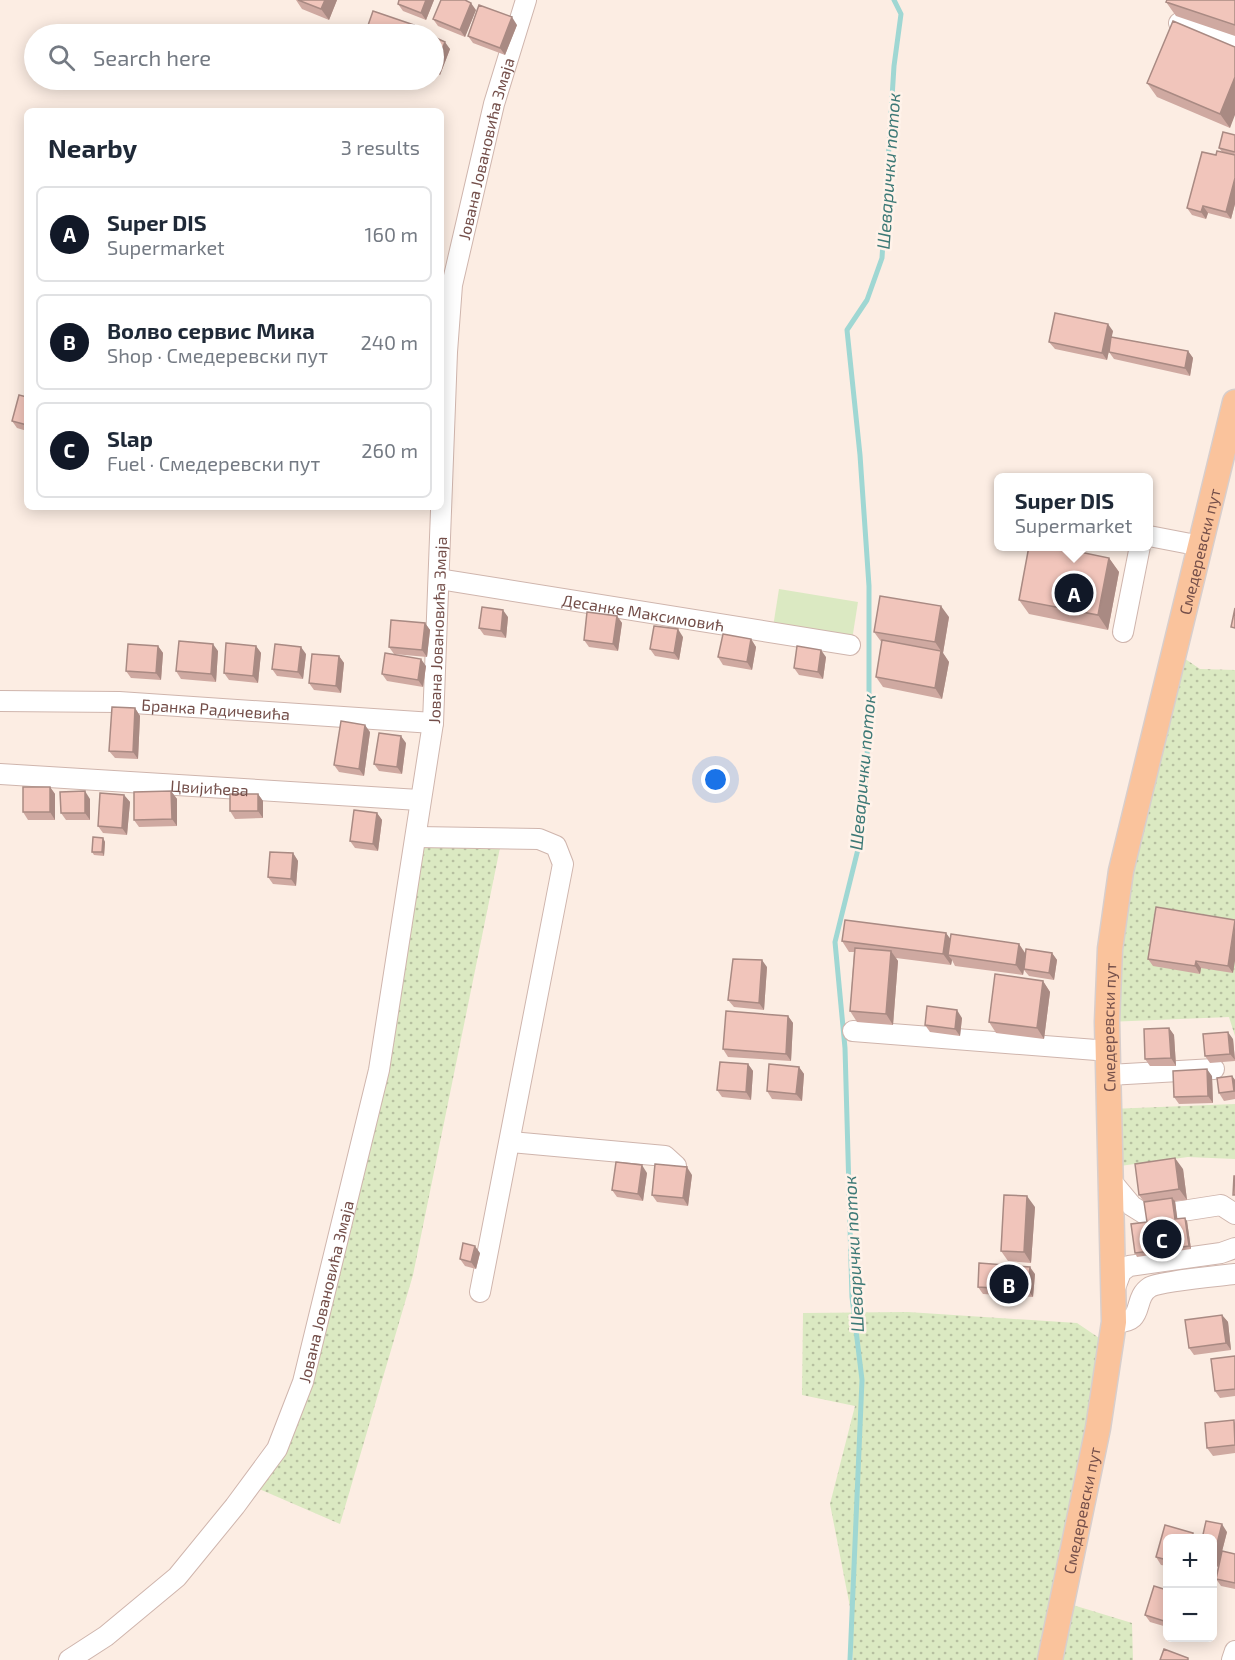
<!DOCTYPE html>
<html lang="en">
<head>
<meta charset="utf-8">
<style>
  body { margin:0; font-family:"Exo 2",sans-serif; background:#f6f6f7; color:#1f2937 }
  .controls { position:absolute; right:18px; bottom:18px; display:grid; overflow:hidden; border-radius:9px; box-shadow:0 3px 15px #0003 }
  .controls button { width:54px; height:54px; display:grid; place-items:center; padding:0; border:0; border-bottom:2px solid #e0e1e3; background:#fff; color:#1f2937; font:30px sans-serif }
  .you { position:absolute; left:716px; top:780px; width:21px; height:21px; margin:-15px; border:4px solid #fff; border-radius:50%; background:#1a73e8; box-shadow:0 0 0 9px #1a73e833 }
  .badge { display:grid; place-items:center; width:39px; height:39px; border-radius:50%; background:#111827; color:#fff; font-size:20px; font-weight:700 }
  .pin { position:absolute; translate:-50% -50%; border:3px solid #fff; box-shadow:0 2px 6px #0006 }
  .popup { position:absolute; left:994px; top:473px; width:159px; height:78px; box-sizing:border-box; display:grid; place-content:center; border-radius:9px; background:#fff; filter:drop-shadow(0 2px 4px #0005); font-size:20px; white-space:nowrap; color:#747a83 }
  .popup b { font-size:22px; color:#1f2937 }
  .popup::after { content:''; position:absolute; left:50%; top:100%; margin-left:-12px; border:12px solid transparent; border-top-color:#fff }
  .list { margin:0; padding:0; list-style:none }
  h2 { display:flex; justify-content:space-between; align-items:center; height:78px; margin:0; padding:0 24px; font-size:26px }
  h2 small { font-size:20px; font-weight:400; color:#747a83 }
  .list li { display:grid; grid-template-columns:39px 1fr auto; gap:18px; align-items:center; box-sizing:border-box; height:96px; margin:0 12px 12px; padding:0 12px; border:2px solid #e0e1e3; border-radius:9px }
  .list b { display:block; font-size:22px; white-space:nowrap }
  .list p { margin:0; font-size:20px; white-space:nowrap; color:#747a83 }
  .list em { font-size:20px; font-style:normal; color:#747a83 }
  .icon { flex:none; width:33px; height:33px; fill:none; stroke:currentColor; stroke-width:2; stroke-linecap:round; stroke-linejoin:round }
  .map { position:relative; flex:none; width:1235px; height:1660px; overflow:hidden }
  .search { position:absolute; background:#fff; box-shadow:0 3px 15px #0003; left:24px; top:24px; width:420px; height:66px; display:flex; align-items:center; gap:15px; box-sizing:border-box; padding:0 21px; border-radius:33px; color:#747a83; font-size:22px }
  .panel { position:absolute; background:#fff; box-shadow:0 3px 15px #0003; left:24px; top:108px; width:420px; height:402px; border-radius:9px }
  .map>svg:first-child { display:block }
</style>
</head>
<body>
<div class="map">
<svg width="1235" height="1660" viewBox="0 0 1235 1660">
  <defs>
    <pattern id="grass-dots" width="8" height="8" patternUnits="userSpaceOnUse" patternTransform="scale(1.5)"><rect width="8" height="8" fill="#dbe9c2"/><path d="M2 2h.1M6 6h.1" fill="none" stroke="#b6bfa0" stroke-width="1.8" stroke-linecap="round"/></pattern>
  </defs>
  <rect width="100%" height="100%" fill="#fcede3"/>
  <path fill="url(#grass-dots)" d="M1175,652L1200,669L1235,670V1036L1229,1017L1107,1022L1108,980Z
    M417,837L502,838L413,1275L340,1524L250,1485L303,1382Z
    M1235,1104V1159L1188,1157L1112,1167L1110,1109Z
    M908,1312L1077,1323L1111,1346L1063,1602L1132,1623L1133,1660H853L850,1607L830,1504L855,1406L802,1395L803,1313Z"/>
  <path fill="#dbe9c2" d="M779,589L858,602L852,640L773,627Z"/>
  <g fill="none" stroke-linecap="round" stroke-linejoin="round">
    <path stroke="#9fd7d3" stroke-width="5" d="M850,1660L862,1380L852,1297L845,1048L835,942L861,837L869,727V586L860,455L847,330L867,300L882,258L894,66L901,14L894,0"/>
    <g stroke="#cfb5ad" stroke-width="22">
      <g id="minor">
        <path d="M1179,23L1235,42"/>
        <path d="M1149,536L1201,546"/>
        <path id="s1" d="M439,579L850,645"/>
        <path d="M1123,632L1140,546"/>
        <path id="s2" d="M0,701L119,702L433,723"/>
        <path id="s3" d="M0,774L419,800"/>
        <path d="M417,837L539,839L556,846L563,864L480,1292"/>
        <path d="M853,1031L1109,1051"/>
        <path d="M1109,1075L1214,1069"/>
        <path d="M511,1142L665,1156L676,1166"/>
        <path d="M1112,1182L1132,1206L1148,1216"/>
        <path d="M1176,1212L1221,1205L1235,1214"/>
        <path d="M1115,1288L1121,1272L1129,1266L1221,1253L1235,1248"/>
        <path d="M1114,1322C1147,1324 1131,1299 1150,1287C1161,1281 1219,1276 1235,1274"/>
        <path id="s4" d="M69,1660L106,1636L177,1577L235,1506L277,1449L303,1382L379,1070L433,723L447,352L452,285L494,104L526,0"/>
        <path d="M1232,1660L1235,1651"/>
      </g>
    </g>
    <g stroke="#d8cecc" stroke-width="27">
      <g id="major">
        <path id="s5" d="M1050,1660L1098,1428L1114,1322L1107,1022L1110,949L1121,871L1235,402"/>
      </g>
    </g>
    <use href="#minor" stroke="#fff" stroke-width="20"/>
    <use href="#major" stroke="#fac39c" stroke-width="24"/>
  </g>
  <path fill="#cfa9a1" d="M296,0H337L329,20L302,9Z
    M434,0L426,20L403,11L398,4Z
    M1235,0V36L1176,16L1166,2Z
    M476,10L465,37L438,26L433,19Z
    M517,25L505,55L473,43L468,36Z
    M434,37L450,49L440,75L434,72Z
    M1235,47L1230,128L1157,97L1147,83Z
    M1235,135V204L1231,219L1208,213L1206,219L1192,215L1187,208L1216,155L1222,152L1219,148Z
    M1113,331L1111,337L1188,351L1193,358L1190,376L1114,359L1109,352L1110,346L1107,360L1055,349L1049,342Z
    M27,397V431L17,428L12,421Z
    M1109,558L1119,572L1108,630L1029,614L1019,600Z
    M617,616L622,623L618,651L589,647L584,640Z
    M508,617L506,638L484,635L479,628Z
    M949,617L943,653L949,662L942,699L883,687L876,677L882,643L874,632Z
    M425,623L430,630L427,657L394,654L389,647Z
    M683,637L679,660L655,656L650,649Z
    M751,639L756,647L752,670L723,665L718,657Z
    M158,646L163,653L161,680L131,678L126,671Z
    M256,646L261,653L258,683L229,680L224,673Z
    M218,651L216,682L181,679L176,671Z
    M306,654L303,679L277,676L272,669Z
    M339,656L344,663L341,693L314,690L309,683Z
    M826,657L823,679L799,675L794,668Z
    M426,666L423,687L387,681L382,674Z
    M135,708L140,716L138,759L115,758L109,751Z
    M370,732L364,776L339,772L334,765Z
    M406,743L402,774L379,771L374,764Z
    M50,787L55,794V820H28L23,812Z
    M171,791L177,799V826L139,827L134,820Z
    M258,794L263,801V818L235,819L230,811Z
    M124,795L130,802L127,835L103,833L98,826Z
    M90,799V820H66L61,813Z
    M377,813L382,820L378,851L355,848L350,841Z
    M103,838L105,842L104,856L94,855L92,852Z
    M293,853L298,861L296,886L273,884L268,877Z
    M1235,920L1233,973L1201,968L1200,974L1153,966L1148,959Z
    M946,933L950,939L1019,944L1026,954L1052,953L1057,960L1054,980L1029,976L1024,970L1023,975L955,966L952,960L951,965L896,958L898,961L893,1025L857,1022L850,1011L854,952H849L842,941Z
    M767,967L764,1010L734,1007L728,1000Z
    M1043,981L1050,992L1044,1039L996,1033L989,1022Z
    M788,1016L793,1023L791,1061L728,1057L723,1049Z
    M962,1018L960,1036L930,1032L925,1025Z
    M1169,1028L1174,1035L1176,1066H1150L1145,1059Z
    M1233,1039L1235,1061L1210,1063L1205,1056Z
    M748,1064L753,1071L751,1100L722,1097L717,1090Z
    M799,1067L804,1074L802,1101L772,1099L767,1091Z
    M1212,1076L1213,1103L1179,1104L1174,1097Z
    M1232,1076L1235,1080V1099L1224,1101L1219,1093Z
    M1183,1169L1187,1200L1175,1201L1177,1219L1187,1221L1191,1249L1137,1257L1135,1253L1147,1222L1144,1202L1139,1195Z
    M647,1173L643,1201L617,1197L612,1190Z
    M692,1175L688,1206L657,1202L652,1195Z
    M1035,1207L1031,1263L1008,1261L1001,1251Z
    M480,1253L476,1269L465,1266L460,1259Z
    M1035,1274L1033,1297L983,1294L978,1287Z
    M1222,1315L1228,1322L1231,1350L1194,1355L1189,1348Z
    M1235,1356V1396L1220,1398L1215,1391Z
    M1235,1422V1453L1213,1456L1207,1448Z
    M1227,1532L1222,1551L1235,1554V1589L1221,1586L1216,1579L1218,1567L1212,1565V1539Z
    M1167,1539V1566L1161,1565L1156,1557Z
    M1167,1590V1627L1150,1622L1145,1615Z"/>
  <path fill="#a98a83" d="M325,0H337L329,20L321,9Z
    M426,0H434L426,20L421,13Z
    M471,3L476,10L465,37L460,30Z
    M512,17L517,25L505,55L500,48Z
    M414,25L419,32L418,34H410Z
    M445,42L450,49L440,75L435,67Z
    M1235,77V115L1230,128L1220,114Z
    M1235,178V204L1231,219L1226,212Z
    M1203,206L1208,213L1206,219L1201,212Z
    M1108,324L1113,331L1107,360L1102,353Z
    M1188,351L1193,358L1190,376L1185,368Z
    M1109,558L1119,572L1108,630L1098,615Z
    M941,606L949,617L943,653L949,662L942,699L935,688L941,651L935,642Z
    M503,610L508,617L506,638L501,631Z
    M617,616L622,623L618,651L613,644Z
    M425,623L430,630L427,657L422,650Z
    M678,629L683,637L679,660L674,653Z
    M751,639L756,647L752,670L747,662Z
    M213,644L218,651L216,682L211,674Z
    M158,646L163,653L161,680L156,673Z
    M256,646L261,653L258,683L253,676Z
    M301,647L306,654L303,679L298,672Z
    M821,650L826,657L823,679L818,672Z
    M339,656L344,663L341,693L336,686Z
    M421,659L426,666L423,687L418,680Z
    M135,708L140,716L138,759L133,752Z
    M365,725L370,732L364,776L359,769Z
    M401,736L406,743L402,774L397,767Z
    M50,787L55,794V820L50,812Z
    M85,791L90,799V820L85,813Z
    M171,791L177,799V826L172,819Z
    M258,794L263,801V818L258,811Z
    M124,795L130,802L127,835L122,828Z
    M377,813L382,820L378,851L373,844Z
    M103,838L105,842L104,856L102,852Z
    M293,853L298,861L296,886L291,879Z
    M1235,923V961L1233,973L1228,966Z
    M946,933L954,944L948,955L952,960L951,965L943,954Z
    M1019,944L1026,955L1023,975L1016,965Z
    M891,951L898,961L893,1025L886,1014Z
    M1052,953L1057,960L1054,980L1049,973Z
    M762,960L767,967L764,1010L759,1003Z
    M1196,961L1201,968L1200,974L1195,966Z
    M1043,981L1050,992L1044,1039L1037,1028Z
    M957,1010L962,1018L960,1036L955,1029Z
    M788,1016L793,1023L791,1061L786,1054Z
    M1169,1028L1174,1035L1176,1066L1171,1058Z
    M1228,1032L1233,1039L1235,1060L1230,1054Z
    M748,1064L753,1071L751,1100L746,1092Z
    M799,1067L804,1074L802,1101L796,1094Z
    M1207,1069L1212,1076L1213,1103L1208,1096Z
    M1232,1076L1235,1080V1092L1234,1091Z
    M1175,1158L1183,1169L1187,1200L1179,1189Z
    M642,1165L647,1173L643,1201L638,1194Z
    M687,1167L692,1175L688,1206L683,1198Z
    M1027,1196L1035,1207L1031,1263L1024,1252Z
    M1172,1198L1175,1201L1178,1223L1175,1219Z
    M1185,1218L1187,1221L1191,1249L1189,1246Z
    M475,1246L480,1253L476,1269L471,1262Z
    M1030,1267L1035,1274L1033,1297L1028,1290Z
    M1222,1315L1228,1322L1231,1350L1226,1343Z
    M1222,1524L1227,1532L1218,1567L1213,1559Z
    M1193,1533L1197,1539H1191Z"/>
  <path fill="#f1c5bb" stroke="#a98a83" stroke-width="1.5" d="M298,0H325L321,9Z
    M399,0H426L421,13L398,4Z
    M441,0H465L471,3L460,30L433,19Z
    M1167,0H1235V25L1166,2Z
    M479,5L512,17L500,48L468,36Z
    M373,11L414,25L410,34H365Z
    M1173,21L1235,47V77L1220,114L1147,83Z
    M434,37L445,42L435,67H434Z
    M1223,132L1235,135V152L1219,148Z
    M1217,151L1235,155V178L1226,212L1203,206L1201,212L1187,208L1202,152L1216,155Z
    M1055,313L1108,324L1102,353L1049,342Z
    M1111,337L1188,351L1185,368L1109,352Z
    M19,395L27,397V425L12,421Z
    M1029,546H1051L1109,558L1098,615L1019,600Z
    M880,596L941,606L935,642L874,632Z
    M482,607L503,610L501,631L479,628Z
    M1235,608V628L1231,627Z
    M587,612L617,616L613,644L584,640Z
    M391,620L425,623L422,650L389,647Z
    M654,626L678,629L674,653L650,649Z
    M723,634L751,639L747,662L718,657Z
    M882,640L941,651L935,688L876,677Z
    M179,641L213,644L211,674L176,671Z
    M226,643L256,646L253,676L224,673Z
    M128,644L158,646L156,673L126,671Z
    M275,644L301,647L298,672L272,669Z
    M797,646L821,650L818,672L794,668Z
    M385,653L421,659L418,680L382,674Z
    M312,654L339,656L336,686L309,683Z
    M112,707L135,708L133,752L109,751Z
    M341,721L365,725L359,769L334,765Z
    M379,733L401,736L397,767L374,764Z
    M23,787H50V812H23Z
    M85,791V813H61L60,792Z
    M171,791L172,819L134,820V792Z
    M100,793L124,795L122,828L98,826Z
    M230,794H258V811H230Z
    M354,810L377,813L373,844L350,841Z
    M93,837L103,838L102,852H92Z
    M270,852L293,853L291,879L268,877Z
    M1156,907L1235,920L1228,966L1196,961L1195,966L1148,959Z
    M845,920L946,933L943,954L842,941Z
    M951,934L1019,944L1016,965L948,955Z
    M855,948L891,951L886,1014L850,1011Z
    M1026,949L1052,953L1049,973L1024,969Z
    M733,959L762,960L759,1003L728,1000Z
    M995,974L1043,981L1037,1028L989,1022Z
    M927,1006L957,1010L955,1029L925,1025Z
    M726,1011L788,1016L786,1054L723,1049Z
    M1169,1028L1171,1058L1145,1059L1144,1029Z
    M1228,1032L1230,1054L1205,1056L1203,1034Z
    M720,1062L748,1064L746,1092L717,1090Z
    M769,1064L799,1067L796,1094L767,1091Z
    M1207,1069L1208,1096L1174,1097L1173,1071Z
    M1232,1076L1234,1091L1219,1093L1217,1078Z
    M1175,1158L1179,1189L1139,1195L1135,1164Z
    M616,1162L642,1165L638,1194L612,1190Z
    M655,1164L687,1167L683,1198L652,1195Z
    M1234,1176H1235V1195H1233Z
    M1004,1195L1027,1196L1024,1252L1001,1251Z
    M1172,1198L1175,1219L1185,1218L1189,1246L1135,1253L1131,1224L1147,1222L1144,1202Z
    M463,1243L475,1246L471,1262L460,1259Z
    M979,1263L1030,1267L1028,1290L978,1287Z
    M1222,1315L1226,1343L1189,1348L1185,1320Z
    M1235,1356V1389L1215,1391L1211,1359Z
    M1234,1420L1235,1445L1207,1448L1205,1423Z
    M1206,1521L1222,1524L1213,1559L1212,1539H1202Z
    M1165,1525L1193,1533L1191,1539H1167V1560L1156,1557Z
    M1222,1551L1235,1554V1583L1216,1579Z
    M1154,1586L1167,1590V1622L1145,1615Z
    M1164,1649L1188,1658V1660H1160Z"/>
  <g text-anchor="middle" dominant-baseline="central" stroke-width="5" stroke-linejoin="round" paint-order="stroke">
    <g font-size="16" fill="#744f4a" stroke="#fff2e9">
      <text stroke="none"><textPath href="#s4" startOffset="1622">Јована Јовановића Змаја</textPath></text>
      <text stroke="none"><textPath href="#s5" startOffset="1125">Смедеревски пут</textPath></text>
      <text stroke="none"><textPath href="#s1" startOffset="207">Десанке Максимовић</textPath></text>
      <text stroke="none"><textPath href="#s4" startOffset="1136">Јована Јовановића Змаја</textPath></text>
      <text stroke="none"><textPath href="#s2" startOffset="216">Бранка Радичевића</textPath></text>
      <text stroke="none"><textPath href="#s3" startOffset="210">Цвијићева</textPath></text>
      <text stroke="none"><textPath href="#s5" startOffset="639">Смедеревски пут</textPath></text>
      <text stroke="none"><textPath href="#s4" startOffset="464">Јована Јовановића Змаја</textPath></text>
      <text stroke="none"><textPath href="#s5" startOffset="153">Смедеревски пут</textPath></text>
    </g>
    <g font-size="18" font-style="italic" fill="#3d7976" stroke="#fff2e9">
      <text transform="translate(888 171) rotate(-86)">Шеварички поток</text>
      <text transform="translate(862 772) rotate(-85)">Шеварички поток</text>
      <text transform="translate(853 1254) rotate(-93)">Шеварички поток</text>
    </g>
  </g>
</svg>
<div class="controls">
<button>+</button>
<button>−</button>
</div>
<div class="you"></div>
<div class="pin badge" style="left:1074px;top:593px">A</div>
<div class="popup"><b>Super DIS</b>Supermarket</div>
<div class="pin badge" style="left:1009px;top:1284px">B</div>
<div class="pin badge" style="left:1162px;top:1239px">C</div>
<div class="search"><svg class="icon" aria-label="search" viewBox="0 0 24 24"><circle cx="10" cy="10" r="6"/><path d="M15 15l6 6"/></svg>Search here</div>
<section class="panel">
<h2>Nearby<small>3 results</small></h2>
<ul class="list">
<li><span class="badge">A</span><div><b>Super DIS</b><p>Supermarket</p></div><em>160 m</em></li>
<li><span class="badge">B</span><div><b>Волво сервис Мика</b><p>Shop · Смедеревски пут</p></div><em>240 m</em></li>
<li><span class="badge">C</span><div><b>Slap</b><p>Fuel · Смедеревски пут</p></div><em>260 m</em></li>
</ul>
</section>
</div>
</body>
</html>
